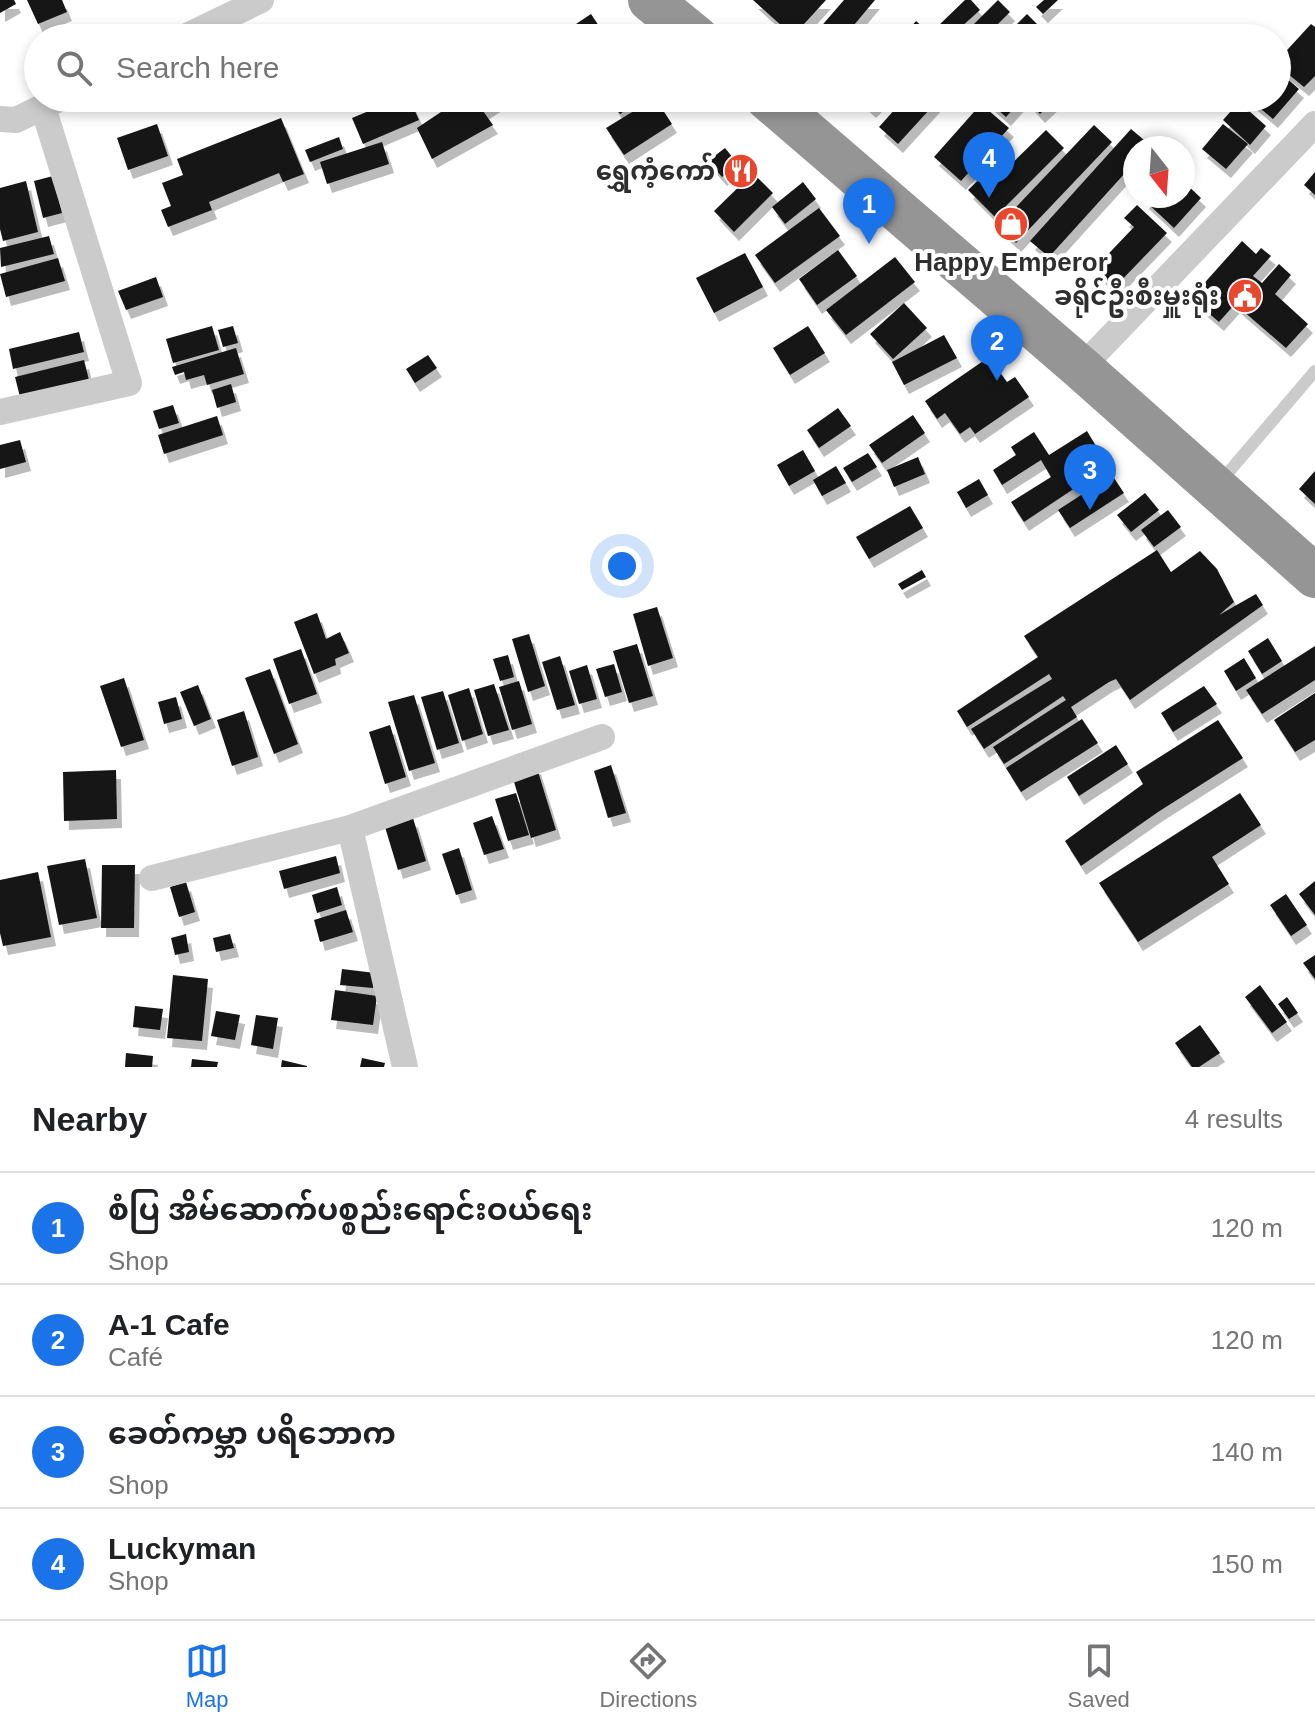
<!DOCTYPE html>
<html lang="en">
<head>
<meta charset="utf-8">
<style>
  body { margin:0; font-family:Arial,"Noto Sans Myanmar",sans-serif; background:#f2f2f2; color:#202124 }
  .compass { position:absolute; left:1123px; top:136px; width:72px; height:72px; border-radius:50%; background:#fff; box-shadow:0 4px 12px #0003; rotate:163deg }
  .you { position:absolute; left:622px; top:566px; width:28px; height:28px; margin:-20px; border:6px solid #fff; border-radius:50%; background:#1a73e8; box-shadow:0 0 0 12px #1a73e833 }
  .badge { display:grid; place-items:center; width:52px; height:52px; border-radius:50%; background:#1a73e8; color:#fff; font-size:26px; font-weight:700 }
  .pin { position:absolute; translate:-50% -66px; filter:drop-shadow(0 2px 4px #0008) }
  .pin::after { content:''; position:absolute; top:42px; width:28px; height:24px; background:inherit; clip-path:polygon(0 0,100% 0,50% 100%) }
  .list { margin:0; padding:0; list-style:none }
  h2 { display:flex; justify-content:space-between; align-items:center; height:104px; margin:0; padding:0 32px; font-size:34px }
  h2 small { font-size:26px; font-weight:400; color:#757577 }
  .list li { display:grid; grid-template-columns:52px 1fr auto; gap:24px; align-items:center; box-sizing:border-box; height:112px; padding:0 32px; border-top:2px solid #e0e0e0 }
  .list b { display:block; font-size:30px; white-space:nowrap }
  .list p { margin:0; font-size:26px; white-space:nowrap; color:#757577 }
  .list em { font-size:26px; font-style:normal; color:#757577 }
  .icon { flex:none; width:44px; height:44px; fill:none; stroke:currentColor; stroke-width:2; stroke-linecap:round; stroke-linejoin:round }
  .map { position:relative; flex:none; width:1315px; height:1067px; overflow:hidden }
  .search { position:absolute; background:#fff; box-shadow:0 4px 12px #0003; left:24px; right:24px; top:24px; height:88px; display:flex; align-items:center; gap:20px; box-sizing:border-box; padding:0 28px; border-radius:44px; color:#757577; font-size:30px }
  .sheet { height:552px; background:#fff }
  nav { display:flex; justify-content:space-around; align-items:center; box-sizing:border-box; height:112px; border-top:2px solid #e0e0e0; background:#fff; font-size:22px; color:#757577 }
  nav a { display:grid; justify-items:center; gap:4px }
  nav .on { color:#1a73e8 }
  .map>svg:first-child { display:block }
</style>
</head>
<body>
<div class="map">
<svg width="1315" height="1067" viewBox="0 0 1315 1067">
  <defs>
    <filter id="shadow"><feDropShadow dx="5" dy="9" stdDeviation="0" flood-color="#0004"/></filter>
  </defs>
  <rect width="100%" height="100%" fill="#fff"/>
  <path fill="#151515" filter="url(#shadow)" d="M0,0H14L16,4L0,13Z
    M27,0H62L67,12L38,24Z
    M753,0H826L793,36Z
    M844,0H875L843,38H811Z
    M965,0H971L980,10L949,38L938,26Z
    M998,0L1010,12L984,38H968L964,34Z
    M1044,0H1058L1043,14L1036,7Z
    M591,14L607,38H559L558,36Z
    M1027,14L1048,35L1044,38H1003Z
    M916,21L935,38H901Z
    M1311,24L1315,27V76L1304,87L1277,65V61Z
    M373,26L381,38H354Z
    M1277,70L1299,89L1273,119L1248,98H1277Z
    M400,98H409L419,120L363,144L352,118Z
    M462,98H503L483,111L493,125L432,159L417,128Z
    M609,98H644L620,114Z
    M655,98L672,124L624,155L606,128Z
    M859,98H882L871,109Z
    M905,98H940L898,144L879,127Z
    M992,98H1023L1006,117L989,102Z
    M1033,98H1057L1040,114L1029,102Z
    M1239,102L1266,126L1250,145L1223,120Z
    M981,104L1009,128L961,181L934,157Z
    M281,118L304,174L283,182L279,173L209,202L212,210L168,227L161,210L171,206L162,183L183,175L177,159Z
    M157,124L168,156L128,170L117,138Z
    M1223,124L1248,144L1226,169L1202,149Z
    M1094,125L1112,142L1016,243L998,226Z
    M1131,129L1150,145L1147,148H1135V162L1049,257L1030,241Z
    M1046,130L1064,148L995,217L968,190L993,166L1001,174Z
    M339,137L343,149L310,162L305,150Z
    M382,142L389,164L327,184L320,162Z
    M725,148L738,164L722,177L708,161Z
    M1315,172V195L1304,185Z
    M753,173L773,193L734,232L714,211Z
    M53,176L62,213L43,218L34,181Z
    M26,181L38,232L3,241L0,229V188Z
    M1183,181L1201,198L1174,228L1144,200L1147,196H1183Z
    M803,182L816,199L785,224L772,207Z
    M1137,205L1167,233L1114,288L1094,269L1134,227L1124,218Z
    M819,208L840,236L775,283L755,255Z
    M49,236L54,254L1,267L0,248Z
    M1242,241L1256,254L1261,248L1271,256L1253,276L1262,283L1279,264L1291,275L1275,294L1308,324L1286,348L1235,304L1219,322L1191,298Z
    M838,250L857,276L817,305L799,279Z
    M745,253L763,287L714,313L696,278Z
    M895,257L915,282L846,335L826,310Z
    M58,258L65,281L6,297L0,274Z
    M156,277L163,297L126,310L118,291Z
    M904,303L927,328L893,359L870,334Z
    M212,326L219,350L173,363L166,339Z
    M233,326L238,343L223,347L218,330Z
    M808,326L825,353L790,375L773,348Z
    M79,332L84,352L13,369L9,349Z
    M944,335L957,358L904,385L892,362Z
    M236,348L244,374L207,385L204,375L186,380L184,372L175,375L172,367Z
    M428,355L437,368L415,383L406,369Z
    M989,357L1007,382L1015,377L1029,397L975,434L970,427L960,434L945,413L937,419L925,401Z
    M84,360L89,380L20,397L15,377Z
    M231,384L236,402L217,408L212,390Z
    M173,405L179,423L159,429L153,411Z
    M838,408L851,426L819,448L807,430Z
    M913,415L925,433L882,463L869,445Z
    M217,416L223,435L164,454L158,435Z
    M1087,431L1108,466L1024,522L1011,502L1051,477L1041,460L1002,485L993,470L1016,455L1011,447L1034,432L1049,455Z
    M20,440L26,462L0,469V445Z
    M803,450L815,471L789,486L777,465Z
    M868,453L877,467L852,482L843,468Z
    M918,457L925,474L894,487L887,470Z
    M836,466L846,483L822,496L813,480Z
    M1315,471V504L1299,489Z
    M1112,475L1124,493L1070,528L1058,510Z
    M979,479L988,495L966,508L957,492Z
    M1145,493L1159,510L1131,532L1117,515Z
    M910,506L923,528L869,559L856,537Z
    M1168,510L1181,527L1154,547L1141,530Z
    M1157,550L1171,572L1200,551L1217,569L1234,602L1219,615L1256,594L1263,605L1130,700L1116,679L1109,682L1071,707L1077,717L1004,764L993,747L1066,700L1063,696L984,749L971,729L1052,679L1049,674L967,727L957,711L1038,657L1024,636Z
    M922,570L926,577L902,590L898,584Z
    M657,607L673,658L648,666L633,614Z
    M317,613L326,639L340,632L349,653L335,659L336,665L314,674L294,622Z
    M529,634L545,686L528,692L512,639Z
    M1268,638L1282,661L1262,674L1248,651Z
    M637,644L653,696L629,703L613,651Z
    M1315,646V680L1262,714L1246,690Z
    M301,649L317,694L289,704L273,659Z
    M508,655L514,677L500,681L493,659Z
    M560,656L575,705L557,710L542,662Z
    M1244,658L1256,678L1236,691L1224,671Z
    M614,664L622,692L605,697L596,669Z
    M587,665L597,699L579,704L569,671Z
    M270,669L298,744L274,754L245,678Z
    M124,678L144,740L121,747L100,686Z
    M519,681L532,724L512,730L499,687Z
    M494,684L509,730L488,736L474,690Z
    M198,685L211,719L194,726L180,692Z
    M1204,686L1217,704L1173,732L1161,713Z
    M469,688L483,734L462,741L448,695Z
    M443,691L459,743L437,750L421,697Z
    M1315,693V740L1295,752L1274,720Z
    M414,695L435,763L409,771L388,702Z
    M176,697L182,719L164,724L158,702Z
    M244,711L258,757L232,766L217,720Z
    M1082,719L1098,743L1021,792L1006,768Z
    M1218,720L1243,758L1158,812L1081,866L1065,841L1143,784L1136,772Z
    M390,725L406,777L385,784L369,732Z
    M1116,745L1128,764L1079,796L1067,777Z
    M536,765L556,830L531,838L511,772Z
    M611,765L626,813L608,818L594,771Z
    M116,770L117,819L64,821L63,772Z
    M516,793L529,835L508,841L495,799Z
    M1240,793L1261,825L1212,857L1229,884L1138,942L1099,883Z
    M492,816L504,849L484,855L473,823Z
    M413,818L426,861L398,870L385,827Z
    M459,848L472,890L456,895L442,854Z
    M336,856L340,873L284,889L279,871Z
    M85,859L97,918L59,925L47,866Z
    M102,865H135L134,928H101Z
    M38,872L51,937L3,946L0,933V880Z
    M1315,881V915L1299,894Z
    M186,882L195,912L179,917L170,887Z
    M337,887L342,905L317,913L312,895Z
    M1286,894L1307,925L1291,936L1270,905Z
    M346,910L353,932L320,942L314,920Z
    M186,934L189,952L175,955L171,938Z
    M230,934L234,948L216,952L213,938Z
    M1315,955V979L1303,963Z
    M342,969L375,973L373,988L340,985Z
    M173,975L208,979L202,1041L167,1038Z
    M1260,985L1287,1022L1272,1033L1245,997Z
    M335,990L377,996L373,1025L331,1020Z
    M1287,997L1298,1013L1289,1019L1278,1004Z
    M135,1006L163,1009L160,1030L133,1027Z
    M216,1011L240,1015L235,1040L211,1036Z
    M256,1015L278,1018L273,1049L251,1045Z
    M1200,1025L1220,1053L1199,1067H1192L1175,1043Z
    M126,1053L153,1056L152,1067H125Z
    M362,1058L385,1063L384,1067H360Z
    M192,1059L218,1062L217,1067H191Z
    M282,1060L307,1066V1067H281Z"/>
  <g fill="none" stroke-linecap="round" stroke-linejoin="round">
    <path stroke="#cbcbcb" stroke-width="12" d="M1221,481L1315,371"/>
    <path stroke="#cbcbcb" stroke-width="26" d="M183,38L261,0
      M0,119L16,120L61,98
      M1081,368L1315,124
      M0,412L129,383L43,107
      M350,828L405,1067
      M152,878L350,828L602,737"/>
    <path stroke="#959595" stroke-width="44" d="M650,0L697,38
      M767,98L1081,368L1315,576"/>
  </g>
  <defs>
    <g id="restaurant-disc" transform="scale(1.8)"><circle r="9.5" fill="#e8472d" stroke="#fff"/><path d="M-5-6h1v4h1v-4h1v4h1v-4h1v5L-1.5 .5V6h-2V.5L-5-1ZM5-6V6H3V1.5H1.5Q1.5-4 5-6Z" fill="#fff"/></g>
    <g id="shop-disc" transform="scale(1.8)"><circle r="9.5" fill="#e8472d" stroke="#fff"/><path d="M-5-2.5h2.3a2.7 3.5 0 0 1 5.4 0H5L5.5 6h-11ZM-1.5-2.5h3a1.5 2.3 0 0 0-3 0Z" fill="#fff"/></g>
    <g id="civic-disc" transform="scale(1.8)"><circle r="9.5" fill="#e8472d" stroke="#fff"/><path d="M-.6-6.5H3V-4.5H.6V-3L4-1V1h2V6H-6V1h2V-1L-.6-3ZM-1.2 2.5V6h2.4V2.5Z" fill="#fff"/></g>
  </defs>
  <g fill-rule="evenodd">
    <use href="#restaurant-disc" x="741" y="171"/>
    <use href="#shop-disc" x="1011" y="224"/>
    <use href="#civic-disc" x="1245" y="296"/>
  </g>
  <g text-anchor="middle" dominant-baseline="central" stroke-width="8" stroke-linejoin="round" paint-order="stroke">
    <g font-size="26" font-weight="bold" fill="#2e2e2e" stroke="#fff" text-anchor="end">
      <text x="715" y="171">ရွှေကံ့ကော်</text>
      <text x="1011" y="262" text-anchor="middle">Happy Emperor</text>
      <text x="1219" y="296">ခရိုင်ဦးစီးမှူးရုံး</text>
    </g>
  </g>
</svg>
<svg class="compass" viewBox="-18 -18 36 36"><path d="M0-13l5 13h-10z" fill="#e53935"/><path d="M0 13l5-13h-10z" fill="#757577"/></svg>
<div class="you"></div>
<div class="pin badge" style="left:869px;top:244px">1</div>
<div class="pin badge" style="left:997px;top:381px">2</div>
<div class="pin badge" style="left:1090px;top:510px">3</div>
<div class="pin badge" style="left:989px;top:198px">4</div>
<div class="search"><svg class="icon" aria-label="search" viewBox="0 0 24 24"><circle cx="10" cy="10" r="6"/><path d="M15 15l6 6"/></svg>Search here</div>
</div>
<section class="sheet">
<h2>Nearby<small>4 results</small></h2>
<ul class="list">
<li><span class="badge">1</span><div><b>စံပြ အိမ်ဆောက်ပစ္စည်းရောင်းဝယ်ရေး</b><p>Shop</p></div><em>120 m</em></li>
<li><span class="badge">2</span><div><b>A-1 Cafe</b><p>Café</p></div><em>120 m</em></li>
<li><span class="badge">3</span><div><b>ခေတ်ကမ္ဘာ ပရိဘောက</b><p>Shop</p></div><em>140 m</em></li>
<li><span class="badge">4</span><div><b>Luckyman</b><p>Shop</p></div><em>150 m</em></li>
</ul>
</section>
<nav>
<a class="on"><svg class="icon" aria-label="map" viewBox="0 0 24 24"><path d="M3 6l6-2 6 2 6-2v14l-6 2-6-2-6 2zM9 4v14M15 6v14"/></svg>Map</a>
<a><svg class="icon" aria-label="directions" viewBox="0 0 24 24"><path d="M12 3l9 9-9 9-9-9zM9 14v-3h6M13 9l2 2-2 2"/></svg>Directions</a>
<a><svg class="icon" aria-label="saved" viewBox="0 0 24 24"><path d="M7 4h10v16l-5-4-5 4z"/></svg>Saved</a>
</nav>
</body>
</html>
